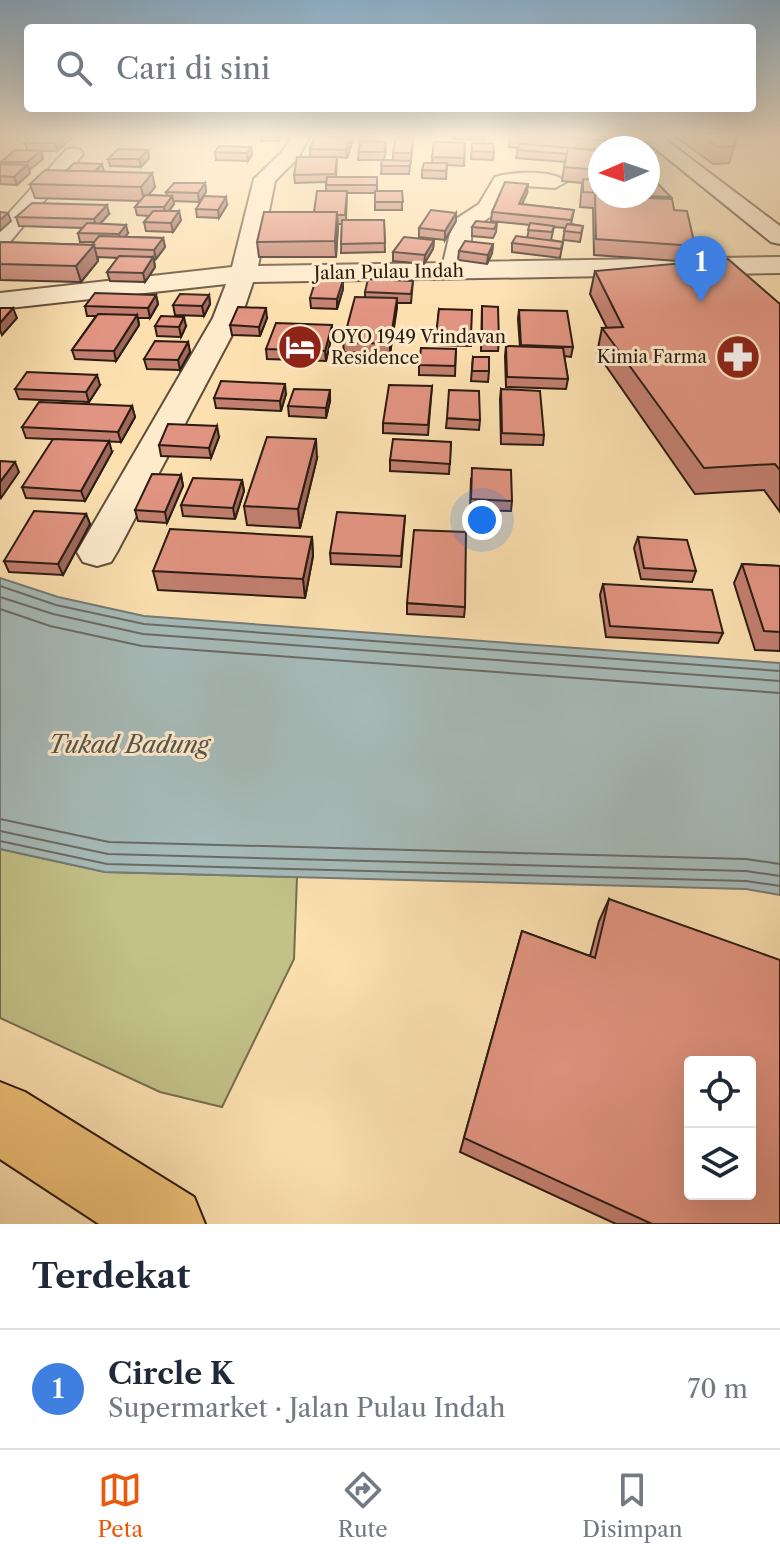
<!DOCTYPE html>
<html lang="id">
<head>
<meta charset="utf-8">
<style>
  body { margin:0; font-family:"Libre Caslon Text",serif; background:#f2f2f3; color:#1f2937 }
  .controls { position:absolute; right:24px; bottom:24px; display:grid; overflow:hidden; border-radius:8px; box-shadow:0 8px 32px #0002 }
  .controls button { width:72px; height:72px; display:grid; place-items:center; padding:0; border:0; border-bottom:2px solid #e0e1e3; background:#fff; color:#1f2937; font:40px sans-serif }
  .compass { position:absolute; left:588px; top:136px; width:72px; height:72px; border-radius:50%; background:#fff; box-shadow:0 8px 32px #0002; rotate:268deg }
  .you { position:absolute; left:482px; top:520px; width:28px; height:28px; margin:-20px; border:6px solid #fff; border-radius:50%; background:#1a73e8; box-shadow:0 0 0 12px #1a73e833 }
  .badge { display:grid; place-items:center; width:52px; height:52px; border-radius:50%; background:#ea580c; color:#fff; font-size:26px; font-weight:700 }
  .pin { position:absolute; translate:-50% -66px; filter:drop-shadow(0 2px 4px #0008) }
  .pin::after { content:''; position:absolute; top:42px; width:28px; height:24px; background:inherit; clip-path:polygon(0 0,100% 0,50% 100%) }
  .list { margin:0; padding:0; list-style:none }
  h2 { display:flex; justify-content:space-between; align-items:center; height:104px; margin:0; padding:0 32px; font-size:34px }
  h2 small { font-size:26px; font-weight:400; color:#747a83 }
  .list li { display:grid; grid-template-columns:52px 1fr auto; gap:24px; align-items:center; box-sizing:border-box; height:120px; padding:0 32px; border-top:2px solid #e0e1e3 }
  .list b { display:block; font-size:30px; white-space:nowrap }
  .list p { margin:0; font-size:26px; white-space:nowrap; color:#747a83 }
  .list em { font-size:26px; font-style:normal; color:#747a83 }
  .icon { flex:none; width:44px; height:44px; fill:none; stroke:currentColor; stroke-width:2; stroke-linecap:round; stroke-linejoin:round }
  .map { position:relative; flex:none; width:780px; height:1224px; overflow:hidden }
  .search { position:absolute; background:#fff; box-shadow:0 8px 32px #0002; left:24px; right:24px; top:24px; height:88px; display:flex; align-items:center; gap:20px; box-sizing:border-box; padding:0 28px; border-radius:8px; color:#747a83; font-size:30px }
  .sheet { height:224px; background:#fff }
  nav { display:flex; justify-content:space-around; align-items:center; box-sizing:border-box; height:112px; border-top:2px solid #e0e1e3; background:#fff; font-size:22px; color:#747a83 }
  nav a { display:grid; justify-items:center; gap:4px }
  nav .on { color:#ea580c }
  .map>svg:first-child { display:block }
</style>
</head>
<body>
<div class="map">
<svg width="780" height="1224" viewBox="0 0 780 1224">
  <rect width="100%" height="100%" fill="#fce0b0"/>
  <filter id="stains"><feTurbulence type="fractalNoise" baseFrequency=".0025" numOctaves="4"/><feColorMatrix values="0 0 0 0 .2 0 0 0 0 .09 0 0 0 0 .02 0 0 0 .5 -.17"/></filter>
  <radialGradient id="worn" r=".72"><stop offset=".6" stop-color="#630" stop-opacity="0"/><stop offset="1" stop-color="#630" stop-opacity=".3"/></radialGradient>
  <path fill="#c2c188" stroke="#776e4e" stroke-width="2" d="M0,849L105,872L297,877L294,959L222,1107L160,1092L0,1018Z"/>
  <path fill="#a6bab8" stroke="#757b76" stroke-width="2" d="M0,578L58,597L144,616L780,663V895L746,889L105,872L0,849Z"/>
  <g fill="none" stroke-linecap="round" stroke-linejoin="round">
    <path stroke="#696b66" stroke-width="2" d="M0,586L56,605L144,624L780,671
      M0,597L53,614L143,634L780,681
      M0,609L50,626L142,646L780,693
      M0,819L109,842L746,859L780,864
      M0,831L108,854L746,871L780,876
      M0,841L107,864L746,881L780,886"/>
    <g stroke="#604d3a" stroke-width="4">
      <path id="street" d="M291,137H309L298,158L275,181L258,266L443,263L453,221L479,204L495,177C511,172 553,169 566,182L555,188L510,185L496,213L472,229L469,262L780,257V273L253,282L241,318L117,552L111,562L97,566L83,562L77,552L213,318L226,284L0,309V293L232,267L254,179L283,151Z
        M73,148L80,150L83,154L80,158L9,243L0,245V223L66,150Z"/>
    </g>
    <g stroke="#2c1c13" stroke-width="4">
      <path id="secondary" d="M641,137H662L780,226V244L771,242Z"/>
    </g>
    <g stroke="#2c1c13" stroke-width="4">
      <path id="highway" d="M0,1082L25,1092L194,1197L205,1224H99L0,1159Z"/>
    </g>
    <use href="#street" fill="#fdebcc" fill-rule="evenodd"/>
    <use href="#secondary" fill="#fdebcc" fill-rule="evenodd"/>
    <use href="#highway" fill="#eec078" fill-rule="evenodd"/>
  </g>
  <path fill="#c27f6f" stroke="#2c1c13" stroke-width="2" d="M73,137L57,151L27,150L25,143Z
    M261,137H281L279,141H261Z
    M315,137H354L347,158L337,157L336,177H377V191H402V210H375V193H347L346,220H384L385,252L341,253L342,224H338L336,257H259L257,242L314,212L326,191V182L295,183L294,175L330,157H310V149Z
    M360,137H376L375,141L386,149L384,160H393V153L413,145L409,174H381L382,160H358Z
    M453,137H486V140L453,139Z
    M510,137H612L610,148H600V196L671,197L674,210L695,246L691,262L594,255L593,208L580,207L582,183L562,181L565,162L516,158L518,148L509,147Z
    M676,137H737L729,163L713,164Z
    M434,142L465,143L464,166L447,165L446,179L422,178V170L432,163Z
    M472,143L494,152L493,160L471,159Z
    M251,147L252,154L248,161L216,160L215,152Z
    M148,150L149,158L141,167L110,166L108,159Z
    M41,151L43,159L29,170L30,173L17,185L0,184L1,162Z
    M104,172L155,187L148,195L167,196L166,192L205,183L206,192L199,202L173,201L174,204L169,211L181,220L173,232L146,231L144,222L149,216L137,215L135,207L140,201L35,198L30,184Z
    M527,193L522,204L574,210L571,224L583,226L580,242L563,240L565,228L554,227L551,240L563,242L560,258L512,252V243L527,238L530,225L491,221L492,212Z
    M227,205L219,218L197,217L196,209Z
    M456,213V221L445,240L419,237V228Z
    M109,214L100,224L128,233L125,237L163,238L165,247L156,259H154L155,267L145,282L110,281L107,272L118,258L98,257V261L81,282L0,280V242L92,245L94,242H80L78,233L83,228L19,226L16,217Z
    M497,223L496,232L493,238L472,236V227Z
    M434,240L433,249L424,264L393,261V252Z
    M493,244L492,253L487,264L458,260L459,251Z
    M595,271L780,304V512L764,490L695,494L597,353L602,328H607L590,294Z
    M343,280V289L337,309L311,308L310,298Z
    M413,281L411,303H397L390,354L344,352L343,342L365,297V292Z
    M156,295L158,304L150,318H138L139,325L116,361L75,359L72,350L96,316H87L85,306Z
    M209,295L210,304L204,316L175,315L173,305Z
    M482,306L499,341L498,351H481Z
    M439,309L471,336V346L436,345Z
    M519,310L573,347L571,357L564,356L568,379L566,389L506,387L505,356L506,346L520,347L518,319Z
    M267,318L260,336L232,335L230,325Z
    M155,326H186L181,337L157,336Z
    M332,334L326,361L267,359L266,349Z
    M188,342L190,352L180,370L147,369L144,359Z
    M456,349L455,376L419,375V365Z
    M473,357L489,371L488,382L471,381Z
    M100,385L89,402L19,399L15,389Z
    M432,386L428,435L383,433V423Z
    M501,389L544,435L543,445L501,444L500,399Z
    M286,394L281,411L216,408L214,398Z
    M330,401L326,418L289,416L288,406Z
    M132,406L135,417L121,442L26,438L22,427Z
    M447,418L480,420L479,430L446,428Z
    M219,437L211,458L161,456L159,445Z
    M451,442L449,474L390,471V460Z
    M112,452L85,501L26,498L22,487Z
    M317,458L300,528L247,525L244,506Z
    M181,475L183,486L167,523L138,521L135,510Z
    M471,479L512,501L511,511L470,510Z
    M242,480L244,491L235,519L183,516L181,505Z
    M86,514L90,524L63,575L9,572L4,561Z
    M405,516L401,567L331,564L330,553Z
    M312,537L313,556L305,598L158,590L153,571Z
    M638,537L696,571L692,582L641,579L634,548Z
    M742,564L780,566V651L755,650L734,583Z
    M603,584L723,633L718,643L606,637L600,595Z
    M407,603L465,607L464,617L407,614Z
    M609,899L780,1224H616L460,1152L522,931L590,956L599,921Z"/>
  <path fill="#9e685a" stroke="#2c1c13" stroke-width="2" d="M63,137H73L57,151L55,143Z
    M351,137H354L347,158L346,150Z
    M251,147L252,154L248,161L247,153Z
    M148,150L149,158L141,167L139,159Z
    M41,151L43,159L29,170L27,162Z
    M102,164L104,172H95Z
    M27,165L30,173L17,185L14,177Z
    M152,173L155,187L144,201L141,187Z
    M205,183L206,192L199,202L198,193Z
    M528,184L527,193L518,213L519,204Z
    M172,196L174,204L165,216L164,207Z
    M226,197L227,205L219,218L218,210Z
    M107,205L109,214L96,228L94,219Z
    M179,211L181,220L173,232L171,223Z
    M337,212L338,227L336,257L335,241Z
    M8,213L11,221L0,231V220Z
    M456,213V221L445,240V231Z
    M126,225L128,233L121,243L119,234Z
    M163,238L165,247L156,259L154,250Z
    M434,240L433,249L424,264L425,255Z
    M493,244L492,253L487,264L488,255Z
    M94,245L98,261L81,282L76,266Z
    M153,257L155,267L145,282L143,273Z
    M343,280V289L337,309V299Z
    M156,295L158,304L150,318L148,308Z
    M209,295L210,304L204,316L202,306Z
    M397,298V308L390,354V344Z
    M13,308L17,318L2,335L0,330V323Z
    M266,308L267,318L260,336L259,327Z
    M137,315L139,325L116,361L114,351Z
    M184,317L186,326L181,337L179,327Z
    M332,325V334L326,361L325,351Z
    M188,342L190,352L180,370L178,360Z
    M97,375L100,385L89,402L86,392Z
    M285,384L286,394L281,411L280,401Z
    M330,390V401L326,418V408Z
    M132,406L135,417L121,442L118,432Z
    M217,426L219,437L211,458L209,448Z
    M316,439L317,458L300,528L298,509Z
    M109,441L112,452L85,501L81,491Z
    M15,462L19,472L1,498L0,495V482Z
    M181,475L183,486L167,523L165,512Z
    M242,480L244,491L235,519L233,508Z
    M86,514L90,524L63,575L58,564Z
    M312,537L313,556L305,598L303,579Z"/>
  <path fill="#e19481" stroke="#2c1c13" stroke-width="2" fill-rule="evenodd" d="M32,137H63L55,143H25Z
    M315,137H351L346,150L310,149Z
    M396,137L413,138L411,153H393Z
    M552,137H612L611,141Z
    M703,137H737L734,146L718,147Z
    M361,141L386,142L384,152H358Z
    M434,142L465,143L464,158L432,157Z
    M472,143L493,144L494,152L472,151Z
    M520,144L600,150V151L568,148L567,154L517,150Z
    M219,146L251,147L247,153L215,152Z
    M568,148L600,151V170L564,167Z
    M118,149L148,150L139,159H108Z
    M15,150L41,151L27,162H1Z
    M297,157H337L335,174L294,175Z
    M382,160L411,161L409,166H381Z
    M74,163L102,164L95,171H66Z
    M424,163H447L446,171L422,170Z
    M0,164L27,165L14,177L0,176Z
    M45,170L152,173L141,187L30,184Z
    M327,177H377V185H326Z
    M648,177H651L671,197L648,196Z
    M583,179L600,180V193L583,192Z
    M505,182L528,184L519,204L574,210L571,220L492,212Z
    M174,183H205L198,193L166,192Z
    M317,191H347L345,215H337V212H314Z
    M375,191H402L403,202H375Z
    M145,195L172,196L164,207H135Z
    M595,195H600V196L672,199L674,210L687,211L695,246L596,239Z
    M204,196L226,197L218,210L196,209Z
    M32,203L107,205L94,219L16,217Z
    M431,210L456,213L445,231L419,228Z
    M153,211H179L171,223L144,222Z
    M0,212L8,213L0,220Z
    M264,212H337L335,241L257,242Z
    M342,220H384L385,243L341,244Z
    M476,221L497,223L494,229L472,227Z
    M87,223L126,225L119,234L78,233Z
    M530,223L554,226L552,232L528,230Z
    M567,224L583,226L581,233L564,231Z
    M99,236L163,238L154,250L95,248L94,245H92Z
    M516,236L563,242L561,249L512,243Z
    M404,237L434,240L425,255L393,252Z
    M465,241L493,244L488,255L459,251Z
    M0,242L94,245L76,266L0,264Z
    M119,256L153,257L143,273L107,272Z
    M728,259L780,304V470L775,464L704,468L602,328L623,327L595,271Z
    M316,279L343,280L337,299L310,298Z
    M368,279L413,281L411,294L365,292Z
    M95,293L156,295L148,308L85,306Z
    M180,294L209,295L202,306L173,305Z
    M355,297L397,298L390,344L343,342Z
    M482,306L498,307L499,341H482Z
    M238,307L266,308L259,327L230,325Z
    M0,308H13L0,323Z
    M439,309L472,310L471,336L436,335Z
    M519,310L567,311L573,347L521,345Z
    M98,314L137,315L114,351L72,350Z
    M161,316L184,317L179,327L155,326Z
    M276,323L332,325L325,351L266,349Z
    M155,341L188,342L178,360L144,359Z
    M506,346L563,348L568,379L507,377Z
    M421,348L456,349L455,366L419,365Z
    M473,357H489V371H472Z
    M27,372L97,375L86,392L15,389Z
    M221,381L285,384L280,401L214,398Z
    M389,385L432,386L428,425L383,423Z
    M294,389L330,390L326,408L288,406Z
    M501,389L540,391L544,435L502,433Z
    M449,390L479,391L480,420L447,418Z
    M39,402L132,406L118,432L22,427Z
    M168,424L217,426L209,448L159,445Z
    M267,437L316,439L298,509L244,506Z
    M53,439L109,441L81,491L22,487Z
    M393,439L451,442L450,464L390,460Z
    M0,461L15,462L0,482Z
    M472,468L511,470L512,501L471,499Z
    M152,474L181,475L165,512L135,510Z
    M193,478L242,480L233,508L181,505Z
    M34,511L86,514L58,564L4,561Z
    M337,512L405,516L401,556L330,553Z
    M170,529L312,537L303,579L153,571Z
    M414,530L466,532L465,607L407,603Z
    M638,537L687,540L696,571L644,568Z
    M742,564L780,566V632L764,631Z
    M603,584L712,590L723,633L610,626Z
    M609,899L780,960V1224H652L464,1138L522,931L595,958ZM690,1062H750V1194H690Z"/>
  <linearGradient id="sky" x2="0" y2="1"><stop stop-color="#8db6d5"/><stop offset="0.44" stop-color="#fef1db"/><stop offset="1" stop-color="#fef1db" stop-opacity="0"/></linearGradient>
  <rect width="780" height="308" fill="url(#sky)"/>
  <defs>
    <g id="hotel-disc" transform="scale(2.3)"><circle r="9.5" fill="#8f2418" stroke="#fdebcc"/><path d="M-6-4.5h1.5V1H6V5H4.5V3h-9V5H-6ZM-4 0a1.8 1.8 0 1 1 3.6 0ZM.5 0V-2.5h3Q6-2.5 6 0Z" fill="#fff"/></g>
    <g id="pharmacy-disc" transform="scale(2.3)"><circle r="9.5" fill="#8f2418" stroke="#fdebcc"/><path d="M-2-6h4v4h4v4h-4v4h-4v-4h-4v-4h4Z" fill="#fff"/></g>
  </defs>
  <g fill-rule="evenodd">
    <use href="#hotel-disc" x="300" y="347"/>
    <use href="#pharmacy-disc" x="738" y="357"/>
  </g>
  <g text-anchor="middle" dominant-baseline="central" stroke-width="6" stroke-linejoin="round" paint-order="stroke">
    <g font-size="18" fill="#2c1c13" stroke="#fdebcc">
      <text transform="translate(389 272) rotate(-1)">Jalan Pulau Indah</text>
    </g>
    <g font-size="18" fill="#2c1c13" stroke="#fdebcc" text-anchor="start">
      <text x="331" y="337">OYO 1949 Vrindavan<tspan x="331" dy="21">Residence</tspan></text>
      <text x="707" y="357" text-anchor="end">Kimia Farma</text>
    </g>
    <g font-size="24" font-style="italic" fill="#57534d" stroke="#fdebcc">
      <text x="129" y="744">Tukad Badung</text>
    </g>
  </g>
  <rect width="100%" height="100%" filter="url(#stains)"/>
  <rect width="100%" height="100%" fill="url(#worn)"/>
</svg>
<div class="controls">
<button><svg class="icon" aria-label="locate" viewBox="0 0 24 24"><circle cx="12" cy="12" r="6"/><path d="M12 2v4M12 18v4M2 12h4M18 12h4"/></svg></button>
<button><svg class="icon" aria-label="layers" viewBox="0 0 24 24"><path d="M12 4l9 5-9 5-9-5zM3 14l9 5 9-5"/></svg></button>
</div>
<svg class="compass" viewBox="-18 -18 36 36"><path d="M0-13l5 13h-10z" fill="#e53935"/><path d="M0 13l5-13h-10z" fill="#747a83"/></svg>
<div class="you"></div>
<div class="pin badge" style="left:701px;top:302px;background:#3f7fe0">1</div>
<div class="search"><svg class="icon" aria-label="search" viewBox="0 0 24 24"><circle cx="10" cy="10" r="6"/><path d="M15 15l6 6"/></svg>Cari di sini</div>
</div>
<section class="sheet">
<h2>Terdekat<small></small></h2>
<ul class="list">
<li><span class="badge" style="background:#3f7fe0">1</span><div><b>Circle K</b><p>Supermarket · Jalan Pulau Indah</p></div><em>70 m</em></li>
</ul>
</section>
<nav>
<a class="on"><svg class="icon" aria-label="map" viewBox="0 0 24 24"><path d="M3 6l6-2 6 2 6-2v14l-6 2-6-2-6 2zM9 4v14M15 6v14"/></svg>Peta</a>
<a><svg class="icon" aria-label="directions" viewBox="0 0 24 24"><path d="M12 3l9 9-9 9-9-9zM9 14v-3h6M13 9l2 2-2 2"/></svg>Rute</a>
<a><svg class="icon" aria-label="saved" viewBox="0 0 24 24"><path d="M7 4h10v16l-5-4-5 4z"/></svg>Disimpan</a>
</nav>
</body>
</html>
